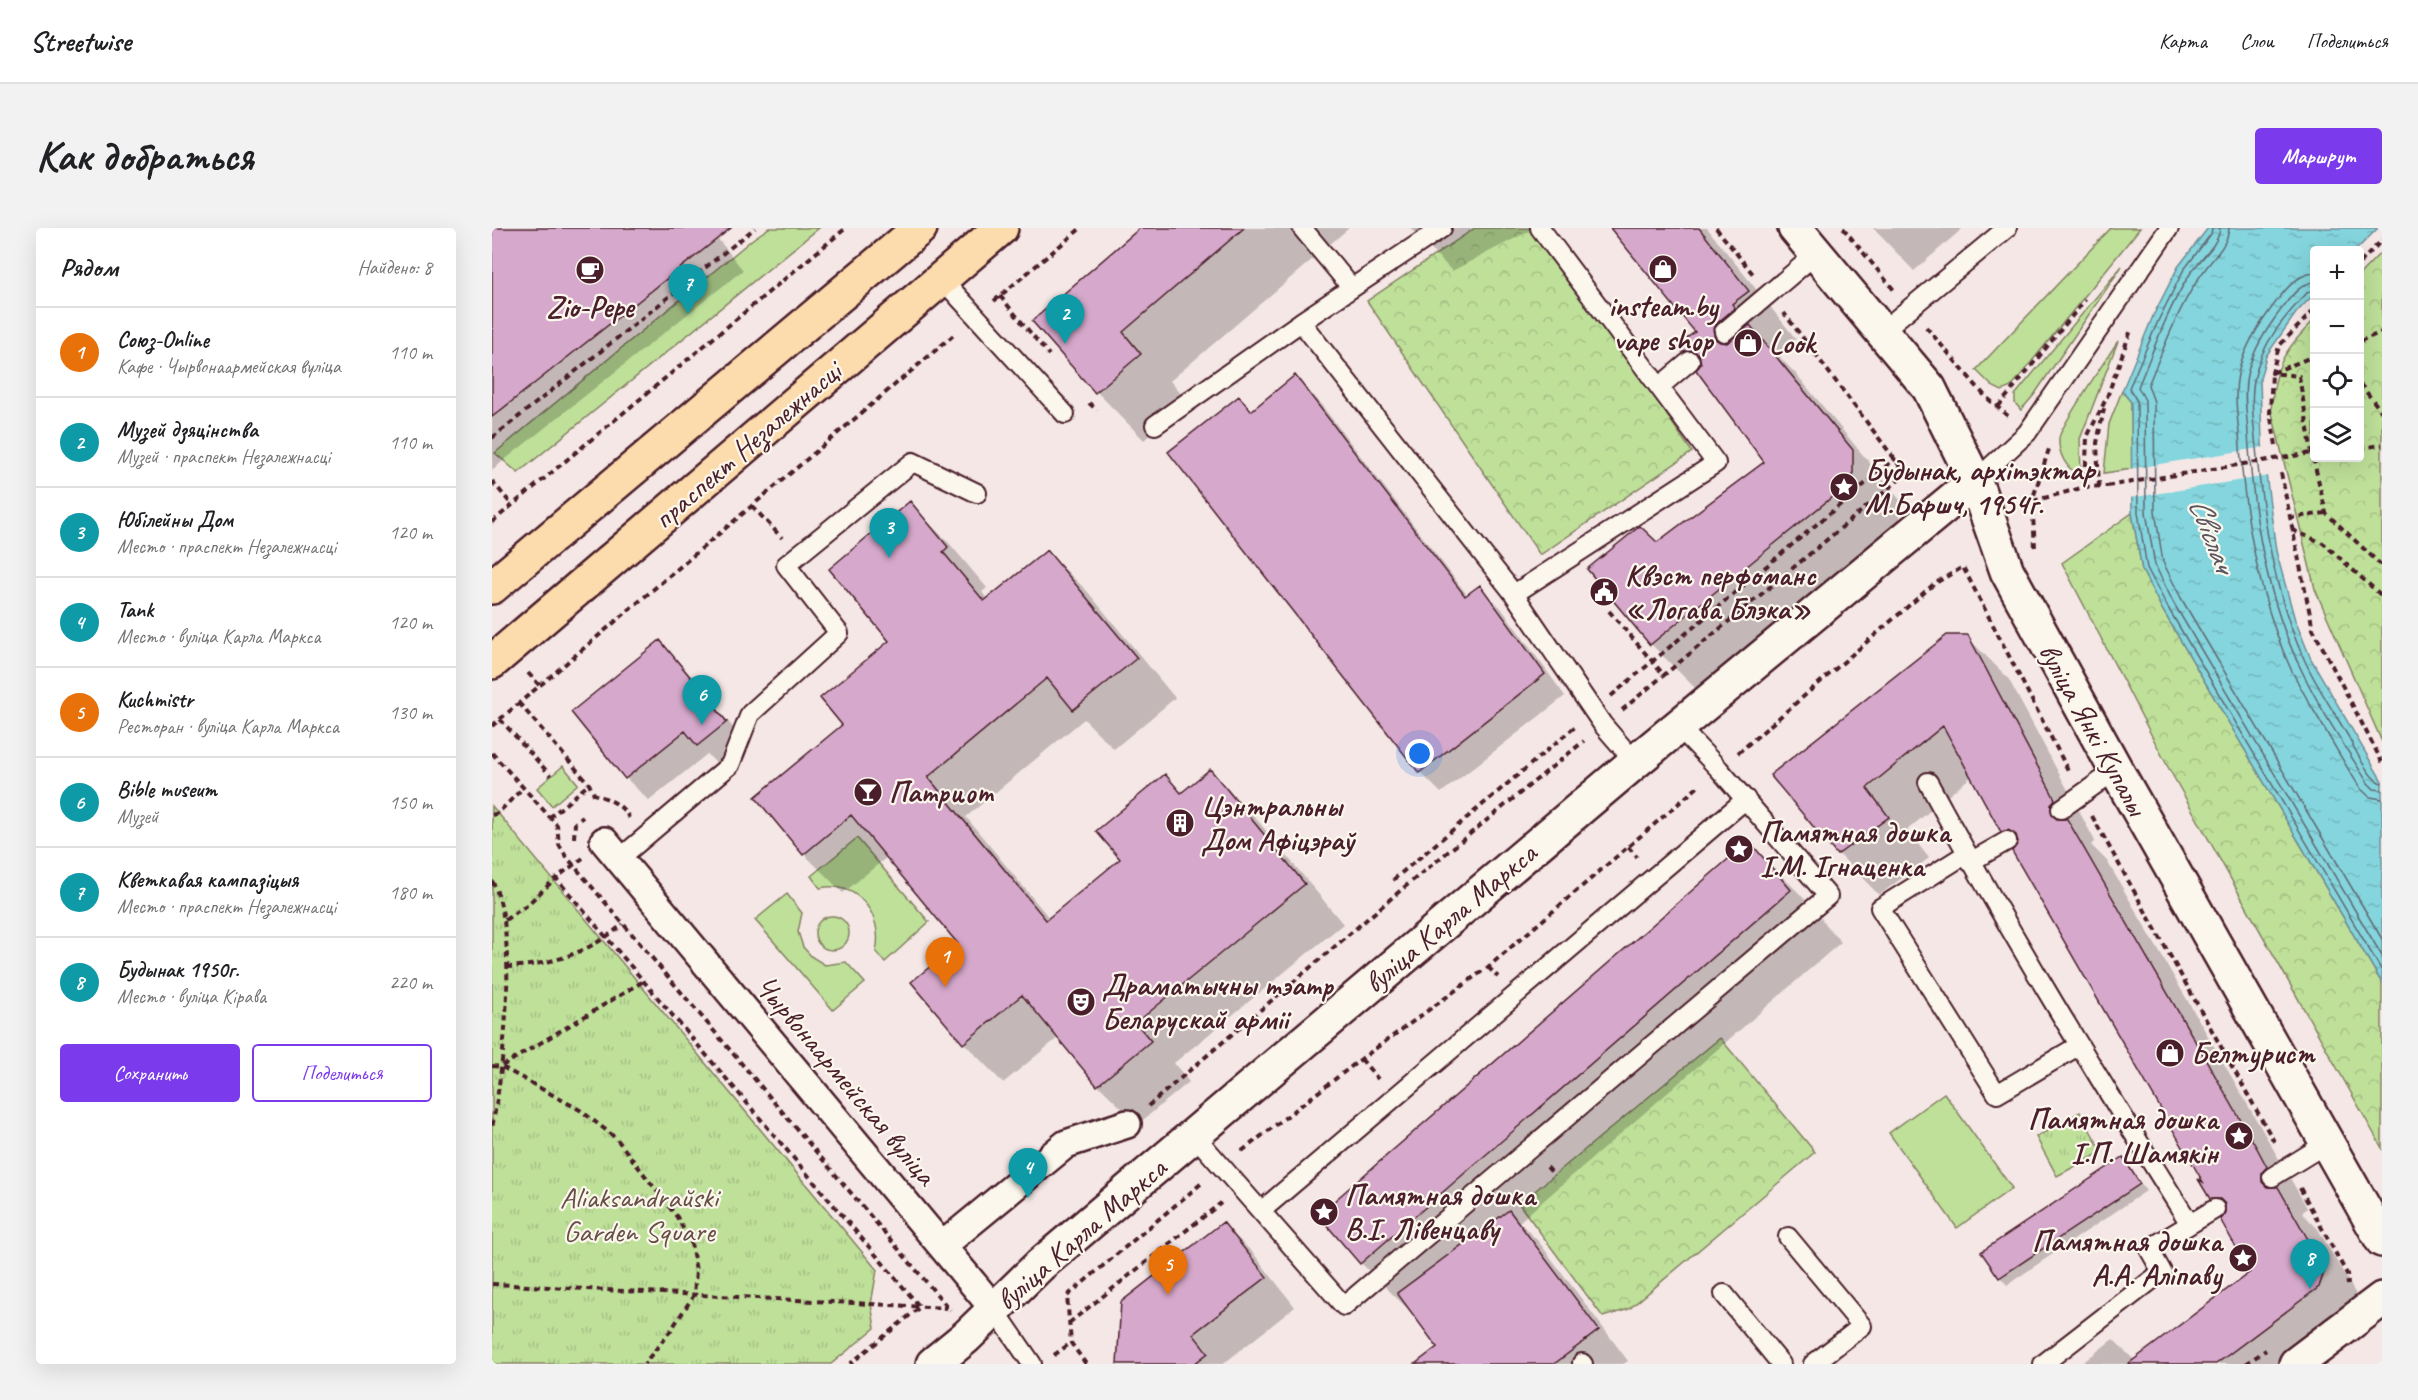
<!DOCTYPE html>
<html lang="ru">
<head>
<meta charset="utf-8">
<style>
  body { margin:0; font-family:Caveat,sans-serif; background:#f2f2f2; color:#202124 }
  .controls { position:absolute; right:18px; top:18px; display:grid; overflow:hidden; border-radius:6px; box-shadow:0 6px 24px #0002 }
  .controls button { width:54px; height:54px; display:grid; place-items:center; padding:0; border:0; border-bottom:2px solid #e0e0e0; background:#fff; color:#202124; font:30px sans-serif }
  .you { position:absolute; left:928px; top:526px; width:21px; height:21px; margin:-15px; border:4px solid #fff; border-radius:50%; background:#1a73e8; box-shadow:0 0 0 9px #1a73e833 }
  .badge { display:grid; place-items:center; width:39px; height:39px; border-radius:50%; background:#7c3aed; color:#fff; font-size:20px; font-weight:700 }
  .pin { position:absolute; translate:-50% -50px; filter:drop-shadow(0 2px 3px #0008) }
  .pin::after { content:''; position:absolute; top:32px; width:21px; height:18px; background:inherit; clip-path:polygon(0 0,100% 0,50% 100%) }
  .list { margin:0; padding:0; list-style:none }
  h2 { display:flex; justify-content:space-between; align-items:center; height:78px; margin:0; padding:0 24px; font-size:26px }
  h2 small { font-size:20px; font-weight:400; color:#757577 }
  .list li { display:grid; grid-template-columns:39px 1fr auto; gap:18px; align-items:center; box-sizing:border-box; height:90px; padding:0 24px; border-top:2px solid #e0e0e0 }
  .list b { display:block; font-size:22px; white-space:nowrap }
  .list p { margin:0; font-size:20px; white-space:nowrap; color:#757577 }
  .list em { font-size:20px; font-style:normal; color:#757577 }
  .actions { display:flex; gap:12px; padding:18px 24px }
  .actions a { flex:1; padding:14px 0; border:2px solid #7c3aed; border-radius:6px; text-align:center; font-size:21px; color:#7c3aed }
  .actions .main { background:#7c3aed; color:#fff }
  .icon { flex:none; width:33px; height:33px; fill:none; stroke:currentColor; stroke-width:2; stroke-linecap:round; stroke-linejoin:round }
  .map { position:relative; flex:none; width:1890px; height:1136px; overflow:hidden; border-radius:6px }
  header { display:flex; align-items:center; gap:36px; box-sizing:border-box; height:84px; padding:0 30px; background:#fff; border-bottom:2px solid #e0e0e0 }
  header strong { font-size:28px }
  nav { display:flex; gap:33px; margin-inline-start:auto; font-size:21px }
  .intro { display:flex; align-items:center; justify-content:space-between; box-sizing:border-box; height:144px; padding:0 36px }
  h1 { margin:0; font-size:42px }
  .button { padding:15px 27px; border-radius:6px; background:#7c3aed; color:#fff; font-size:21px; font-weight:700 }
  main { display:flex; gap:36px; padding:0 36px }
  aside { flex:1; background:#fff; border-radius:6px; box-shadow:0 6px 24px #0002 }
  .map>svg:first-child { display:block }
</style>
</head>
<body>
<header>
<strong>Streetwise</strong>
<nav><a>Карта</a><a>Слои</a><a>Поделиться</a></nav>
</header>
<div class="intro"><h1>Как добраться</h1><a class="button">Маршрут</a></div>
<main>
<aside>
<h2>Рядом<small>Найдено: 8</small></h2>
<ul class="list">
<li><span class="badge" style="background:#e8710a">1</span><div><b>Союз-Online</b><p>Кафе · Чырвонаармейская вуліца</p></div><em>110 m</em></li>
<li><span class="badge" style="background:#0f9aa8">2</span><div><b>Музей дзяцінства</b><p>Музей · праспект Незалежнасці</p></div><em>110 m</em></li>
<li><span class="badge" style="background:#0f9aa8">3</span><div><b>Юбілейны Дом</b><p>Место · праспект Незалежнасці</p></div><em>120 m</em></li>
<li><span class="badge" style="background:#0f9aa8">4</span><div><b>Tank</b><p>Место · вуліца Карла Маркса</p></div><em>120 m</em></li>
<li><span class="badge" style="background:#e8710a">5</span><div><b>Kuchmistr</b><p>Ресторан · вуліца Карла Маркса</p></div><em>130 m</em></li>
<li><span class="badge" style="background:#0f9aa8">6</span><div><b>Bible museum</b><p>Музей</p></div><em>150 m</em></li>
<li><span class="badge" style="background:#0f9aa8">7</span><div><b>Кветкавая кампазіцыя</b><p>Место · праспект Незалежнасці</p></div><em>180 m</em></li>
<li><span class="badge" style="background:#0f9aa8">8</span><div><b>Будынак 1950г.</b><p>Место · вуліца Кірава</p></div><em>220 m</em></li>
</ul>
<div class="actions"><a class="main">Сохранить</a><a>Поделиться</a></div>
</aside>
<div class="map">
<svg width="1890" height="1136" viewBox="0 0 1890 1136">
  <defs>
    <pattern id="forest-crowns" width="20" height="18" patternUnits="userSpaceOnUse" patternTransform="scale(1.5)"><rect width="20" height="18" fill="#bee099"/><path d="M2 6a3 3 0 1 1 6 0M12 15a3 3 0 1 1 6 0" fill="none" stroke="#a5c084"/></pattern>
    <pattern id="park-tufts" width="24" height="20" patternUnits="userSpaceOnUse" patternTransform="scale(1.5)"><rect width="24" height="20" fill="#bee099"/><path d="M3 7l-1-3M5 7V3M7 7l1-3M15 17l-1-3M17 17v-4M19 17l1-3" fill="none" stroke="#a5c084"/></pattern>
    <pattern id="water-ripples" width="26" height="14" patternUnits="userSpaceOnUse" patternTransform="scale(1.5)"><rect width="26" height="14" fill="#84d5dd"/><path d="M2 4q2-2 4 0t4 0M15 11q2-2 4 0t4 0" fill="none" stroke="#74b6be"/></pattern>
  </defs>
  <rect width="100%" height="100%" fill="#f4e7e5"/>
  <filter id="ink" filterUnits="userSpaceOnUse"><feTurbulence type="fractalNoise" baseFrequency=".0167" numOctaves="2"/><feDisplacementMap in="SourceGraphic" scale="12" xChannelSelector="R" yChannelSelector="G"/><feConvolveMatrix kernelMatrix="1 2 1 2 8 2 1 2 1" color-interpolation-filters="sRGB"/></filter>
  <g filter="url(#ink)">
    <path fill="#bee099" stroke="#848062" stroke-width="1.5" d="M277,0H327L26,245L3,225L262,10Z
      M1619,0H1648L1519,159L1510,163L1500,158L1484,142Z
      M1630,38L1542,167L1529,182L1523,175V167Z
      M1626,113L1588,211L1589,248C1574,241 1566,226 1567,210C1569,196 1616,129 1626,113Z
      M1630,163L1639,174L1640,241L1612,245L1617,196Z
      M71,538L86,556L60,578L45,560Z
      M365,610L437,694L393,734L384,724C392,688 366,652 328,660L319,648Z
      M295,666L310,685L306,704L311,719L320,729L333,737L354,734L373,755L341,782L263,692Z
      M323 705a17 17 0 1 1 34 0a17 17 0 1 1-34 0Z
      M1452,865L1520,960L1465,1000L1397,905Z"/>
    <path fill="url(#forest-crowns)" stroke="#848062" stroke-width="1.5" d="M983,0H1048L1200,224L1048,327L875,73Z
      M1890,23V514L1823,361L1779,181C1784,134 1791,125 1822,92V230H1868V46Z
      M1640,285L1650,342L1670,381L1890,755V920L1676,539L1570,335Z
      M1228,810L1323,924L1137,1081L1111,1089L1027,976Z"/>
    <path fill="url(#park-tufts)" stroke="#848062" stroke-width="1.5" d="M0,578L385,1042L379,1076L383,1100L339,1136H0Z
      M1588,884L1610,924L1565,948L1544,909Z"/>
    <path fill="url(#water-ripples)" stroke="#6d8c96" stroke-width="1.5" d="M1716,0H1886L1864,22H1822V66L1804,85L1774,128L1768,151L1770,215L1784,323L1803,392L1819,431L1890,553V755L1670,381L1650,342L1640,285L1639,174L1630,163L1661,88L1686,39Z"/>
    <path fill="#f4e7e5" d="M1773,219L1776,248L1637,270V241Z"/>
    <path fill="#0003" d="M0,0H217L251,42L0,242Z
      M650,0H857L678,153L696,174L652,212L605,164L543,93Z
      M918,0H1043L960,43Z
      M1120,0H1215L1304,111L1287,124L1290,128L1288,130L1305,147L1408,272V300L1207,464L1159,416L1097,341L1165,316L1275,235L1208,140L1192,123L1205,104Z
      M1381,0H1471L1422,43Z
      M803,149L824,170L976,368L988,359L1009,380L1073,468L949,565L928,544L747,170L761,184Z
      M418,276L457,315L495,360L490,364L496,372L555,324L595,363L683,470L622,521L592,491L474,589L558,691L630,631L673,548L690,565L718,543L757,582L851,696L682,835L697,854L646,896L606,857L567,809L511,855L472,815L468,716L395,629L351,665L312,626L353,497L399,413Z
      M1475,409L1516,450L1603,613L1599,617L1615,633L1806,964L1815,980L1810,985L1826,1001L1873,1082L1818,1136H1589L1621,1111L1643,1133L1760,1045L1735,986L1719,970L1715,957L1525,618L1510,603L1480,548L1415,602L1437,630L1387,667L1347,626L1280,547Z
      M168,414L190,437L256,518L229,540L215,526L157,573L134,550L81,484Z
      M1256,615L1308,666L1349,714L1027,994L1047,1014L1136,1133L1131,1136H925L948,1120L921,1086L869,1035L828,987Z
      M1630,931L1654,963L1515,1057L1508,1049Z
      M731,996L761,1025L803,1079L731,1136H627Z"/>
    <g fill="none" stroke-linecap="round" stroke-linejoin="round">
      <path stroke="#616872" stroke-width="1.5" d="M1720,0L1719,6L1691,43L1667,91L1637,160L1645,173L1646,284L1655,340L1675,378L1890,743
        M1728,0C1727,17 1707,32 1698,46C1676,80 1662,121 1646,159L1653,172L1654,284L1663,337L1681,374L1890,728
        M1737,0C1736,16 1723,28 1714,40C1688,74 1673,118 1656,157L1662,174L1663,283L1671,334L1689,370L1890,711
        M1822,45C1802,46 1787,70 1776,85C1762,104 1751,123 1746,146C1742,165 1745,186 1747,205C1752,285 1765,366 1798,439C1805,454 1814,469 1822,483C1838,509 1852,536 1869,561L1878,569L1890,571
        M1822,54C1806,55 1792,78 1783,90C1770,108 1760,125 1755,147C1751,166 1755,187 1756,206C1761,283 1773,366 1807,437C1826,478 1852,517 1876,555L1882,561L1890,562
        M1822,62L1816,64C1793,88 1770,115 1763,148C1757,173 1763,204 1765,230C1773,299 1783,370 1813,433C1825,459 1842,484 1856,508C1862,519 1878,554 1890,555"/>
    </g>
    <path fill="#d6a8cb" stroke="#4a1f2b" stroke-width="1.5" d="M0,0H239L0,189Z
      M648,0H752L631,104L649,126L603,165L540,93Z
      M1118,0H1207L1257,63L1240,76L1243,80L1224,96L1221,101L1223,111L1228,114L1235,115L1258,97L1361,222V252L1158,417L1095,341L1148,298L1165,314L1272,234L1204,142L1209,136L1207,126L1201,122L1191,124L1185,117L1203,104Z
      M803,147L973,368L988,357L1053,446L927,545L676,224L747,168L759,183Z
      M418,273L456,319L451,324L492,373L555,322L645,430L581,482L555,450L436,549L554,692L628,631L604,603L673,546L689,565L718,541L813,656L644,795L659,813L605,858L530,767L471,816L419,754L466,716L359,587L311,627L263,569L350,497L328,470L397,413L337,341Z
      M1455,407H1476L1563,571L1559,577L1560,587L1565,591H1575L1766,922L1775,939L1770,944V954L1775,959H1786L1833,1041L1827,1059L1724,1136H1636L1758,1044L1728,991L1733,986V976L1728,971H1718L1706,951L1711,954L1520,623L1526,614L1524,607L1516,602L1509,604L1451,498L1375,560L1397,589L1345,627L1278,547Z
      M168,412L235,494L205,518L193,503L133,551L79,484Z
      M1257,613L1299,662L868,1036L826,987Z
      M1631,929L1648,956L1507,1050L1489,1024Z
      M1017,982L1107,1102L1062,1136H923L945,1119L905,1065Z
      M731,994L775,1049L701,1106L716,1125L702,1136H625L629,1074Z"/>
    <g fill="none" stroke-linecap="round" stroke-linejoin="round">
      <g stroke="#4a1f2b" stroke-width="22">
        <path id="service" d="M810,0L860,60
          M450,51L573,186
          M809,94L1022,366L1111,497L1143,534
          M1232,104L1325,25
          M1389,104L1515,0
          M1167,159L1198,133
          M663,197L809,94L950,0
          M1483,253L1535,205L1677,0
          M1022,366L1224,235L1048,0
          M1436,554C1517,705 1607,851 1698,996
          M1569,581L1624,542
          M1474,626L1388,680L1505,866L1586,818
          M127,631L238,537L258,486L347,405L294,337L421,234L485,265
          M1478,634L1515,613
          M702,907L852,1078L1336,668L1227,541L1186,498
          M1780,949L1835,915
          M769,983L1254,571
          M1296,1009L1370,1098L1321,1136
          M1232,1066L1289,1136
          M503,1082L540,1136
          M1090,1135L1091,1136
          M1551,1136L1670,1044L1657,1021L1723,981"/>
      </g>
      <g stroke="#4a1f2b" stroke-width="32">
        <path id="pedestrian" d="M112,613L503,1082
          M450,1018L574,916L635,896"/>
      </g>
      <g stroke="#4a1f2b" stroke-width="38">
        <path id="minor" d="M441,1136L474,1109L548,1037L1143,534L1483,253
          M1804,1136L1890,1071"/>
      </g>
      <g stroke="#4a1f2b" stroke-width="38">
        <path id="secondary" d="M1303,0L1437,160L1483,253L1515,343L1624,542L1890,1012"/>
      </g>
      <g stroke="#4a1f2b" stroke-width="38">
        <path id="primary" d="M0,359L428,0
          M0,434L509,0"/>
      </g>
      <path stroke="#4a1f2b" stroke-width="4" stroke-dasharray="6 4.5" stroke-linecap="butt" d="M1224,0L1261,46
        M1351,0L1402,62
        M1868,35L1890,12
        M508,68L557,127
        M502,73L589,0
        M1822,82L1787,118L1780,145L1807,148L1820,225L1834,285L1890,338
        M1434,99L1493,168L1516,188
        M1868,113L1890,104
        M1868,156L1890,184
        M597,175L605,182
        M1506,179L1593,72
        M0,210L263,0
        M1784,217L1778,185L1780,145L1822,128
        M1868,220L1890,217
        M1789,245L1821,401L1890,534
        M0,253L20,277
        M1593,259L1595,209L1615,169L1639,102
        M1607,259L1605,215L1613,176
        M1541,273L1593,259L1615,258
        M260,278L290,310
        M1797,290L1834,285
        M0,294L354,0
        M1800,302L1831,315L1890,368
        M1543,319L1540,273L1557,221
        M1117,383L1172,447
        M36,445L48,458
        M1119,468L1404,230
        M27,475L97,556L102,566C117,571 130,576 137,590
        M1130,482L1414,246L1292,85
        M8,491L59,548
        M0,498L464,105
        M0,525L65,597L67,617L73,627L458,1082
        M1246,525L1442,356L1471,339L1577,544
        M0,587L6,585L31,560
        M1600,588L1784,917
        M57,590L97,556
        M82,610L83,595L91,589
        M1136,619L1145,629
        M91,630L64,650L428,1079L358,1136
        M901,652L1084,498
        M0,653C28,702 11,844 0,900
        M13,692L36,676L64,650
        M14,739C59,737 97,725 131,696
        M996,739L1006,749
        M869,831L886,851
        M0,838L10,839L88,882L124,910L185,989L199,1015L204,1043L202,1067L179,1102L152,1136
        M10,838L150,754
        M656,878L909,662L1092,513
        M750,923L869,831L996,739L1208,557
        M1055,939L1062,947
        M1808,960L1855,1046L1856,1057
        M0,1056L455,1080
        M577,1095L729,975
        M562,1127L579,1115
        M594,1136L579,1115L575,1068L711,954
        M1754,1136L1774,1122"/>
      <use href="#service" stroke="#fbf7ec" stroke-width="18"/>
      <use href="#pedestrian" stroke="#fbf7ec" stroke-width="27"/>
      <use href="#minor" stroke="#fbf7ec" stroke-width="33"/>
      <use href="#secondary" stroke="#fbf7ec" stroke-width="33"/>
      <use href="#primary" stroke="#fcdcac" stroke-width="33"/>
      <path stroke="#4a1f2b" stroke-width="4" stroke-dasharray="6 4.5" stroke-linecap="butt" d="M1615,258L1820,225"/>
    </g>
  </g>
  <defs>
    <g id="shop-disc" transform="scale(1.5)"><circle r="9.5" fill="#4a1f2b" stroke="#fbf7ec"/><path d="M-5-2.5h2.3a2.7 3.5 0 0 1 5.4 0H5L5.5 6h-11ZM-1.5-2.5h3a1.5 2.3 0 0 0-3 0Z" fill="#fff"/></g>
    <g id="cafe-disc" transform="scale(1.5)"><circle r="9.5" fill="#4a1f2b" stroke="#fbf7ec"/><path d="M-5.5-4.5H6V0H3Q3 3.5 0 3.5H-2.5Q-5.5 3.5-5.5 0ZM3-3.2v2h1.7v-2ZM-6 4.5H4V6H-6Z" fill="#fff"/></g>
    <g id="sight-disc" transform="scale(1.5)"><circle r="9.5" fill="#4a1f2b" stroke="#fbf7ec"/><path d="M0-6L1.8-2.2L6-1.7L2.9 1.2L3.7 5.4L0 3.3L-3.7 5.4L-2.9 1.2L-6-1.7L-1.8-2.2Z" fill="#fff"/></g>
    <g id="civic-disc" transform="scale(1.5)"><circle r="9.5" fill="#4a1f2b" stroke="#fbf7ec"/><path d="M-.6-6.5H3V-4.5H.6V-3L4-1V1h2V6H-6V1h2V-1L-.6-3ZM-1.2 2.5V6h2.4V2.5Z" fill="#fff"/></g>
    <g id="bar-disc" transform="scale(1.5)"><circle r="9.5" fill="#4a1f2b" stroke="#fbf7ec"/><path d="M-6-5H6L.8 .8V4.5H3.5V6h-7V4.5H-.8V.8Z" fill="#fff"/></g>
    <g id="building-disc" transform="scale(1.5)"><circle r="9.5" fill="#4a1f2b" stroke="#fbf7ec"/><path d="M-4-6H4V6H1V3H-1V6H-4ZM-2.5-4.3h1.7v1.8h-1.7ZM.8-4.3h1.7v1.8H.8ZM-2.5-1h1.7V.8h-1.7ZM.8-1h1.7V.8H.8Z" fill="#fff"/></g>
    <g id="theatre-disc" transform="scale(1.5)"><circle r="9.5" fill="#4a1f2b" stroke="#fbf7ec"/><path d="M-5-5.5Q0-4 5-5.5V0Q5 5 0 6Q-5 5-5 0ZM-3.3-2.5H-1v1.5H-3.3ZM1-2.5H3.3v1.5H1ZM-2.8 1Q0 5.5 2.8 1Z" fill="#fff"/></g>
  </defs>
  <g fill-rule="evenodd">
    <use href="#shop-disc" x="1171" y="41"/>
    <use href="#cafe-disc" x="98" y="42"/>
    <use href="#shop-disc" x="1256" y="115"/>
    <use href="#sight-disc" x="1352" y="259"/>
    <use href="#civic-disc" x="1112" y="364"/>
    <use href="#bar-disc" x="376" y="564"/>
    <use href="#building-disc" x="688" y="595"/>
    <use href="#sight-disc" x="1247" y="621"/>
    <use href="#theatre-disc" x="589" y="774"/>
    <use href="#shop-disc" x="1678" y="825"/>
    <use href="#sight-disc" x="1747" y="908"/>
    <use href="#sight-disc" x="832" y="984"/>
    <use href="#sight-disc" x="1751" y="1030"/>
  </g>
  <g text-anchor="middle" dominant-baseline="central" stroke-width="4.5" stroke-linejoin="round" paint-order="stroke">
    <g font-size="30" font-weight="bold" fill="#4a1f2b" stroke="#fbf7ec" text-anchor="start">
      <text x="1171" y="78" text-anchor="middle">insteam.by<tspan x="1171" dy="34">vape shop</tspan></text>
      <text x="98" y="79" text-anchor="middle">Zio-Pepe</text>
      <text x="1277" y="115">Look</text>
      <text x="1373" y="242">Будынак, архітэктар<tspan x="1373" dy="34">М.Баршч, 1954г.</tspan></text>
      <text x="1133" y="347">Квэст перфоманс<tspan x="1133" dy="34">«Логава Блэка»</tspan></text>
      <text x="397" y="564">Патриот</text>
      <text x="709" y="578">Цэнтральны<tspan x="709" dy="34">Дом Афіцэраў</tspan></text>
      <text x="1268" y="604">Памятная дошка<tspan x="1268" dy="34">І.М. Ігнаценка</tspan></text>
      <text x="610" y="757">Драматычны тэатр<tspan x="610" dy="34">Беларускай арміі</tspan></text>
      <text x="1699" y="825">Белтурист</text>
      <text x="1726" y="891" text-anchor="end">Памятная дошка<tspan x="1726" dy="34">І.П. Шамякін</tspan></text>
      <text x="853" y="967">Памятная дошка<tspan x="853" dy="34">В.І. Лівенцаву</tspan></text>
      <text x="1730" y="1013" text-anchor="end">Памятная дошка<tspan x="1730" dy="34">А.А. Аліпаву</tspan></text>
    </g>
    <g font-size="30" fill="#4a1f2b" stroke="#fbf7ec">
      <text transform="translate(255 217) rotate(-41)">праспект Незалежнасці</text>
      <text transform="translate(1601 501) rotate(61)">вуліца Янкі Купалы</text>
      <text transform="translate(958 690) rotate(-40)">вуліца Карла Маркса</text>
      <text transform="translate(354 852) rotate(50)">Чырвонаармейская вуліца</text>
      <text transform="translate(589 1006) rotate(-41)">вуліца Карла Маркса</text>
    </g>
    <g font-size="30" fill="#674f46" stroke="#fbf7ec">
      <text x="147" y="969">Aliaksandraŭski<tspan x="147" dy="34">Garden Square</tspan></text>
    </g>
    <g font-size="32" font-style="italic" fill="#5b5660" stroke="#fbf7ec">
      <text transform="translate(1720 306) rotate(69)">Свіслач</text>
    </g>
  </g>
</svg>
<div class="controls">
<button>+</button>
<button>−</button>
<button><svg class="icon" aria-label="locate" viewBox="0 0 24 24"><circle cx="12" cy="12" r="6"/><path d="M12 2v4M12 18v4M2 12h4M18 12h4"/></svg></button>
<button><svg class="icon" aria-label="layers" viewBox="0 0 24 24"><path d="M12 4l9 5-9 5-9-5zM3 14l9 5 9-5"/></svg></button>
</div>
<div class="you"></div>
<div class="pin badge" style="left:453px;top:759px;background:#e8710a">1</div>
<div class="pin badge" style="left:573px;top:116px;background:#0f9aa8">2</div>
<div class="pin badge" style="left:397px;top:330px;background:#0f9aa8">3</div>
<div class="pin badge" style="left:536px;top:970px;background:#0f9aa8">4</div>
<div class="pin badge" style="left:676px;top:1067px;background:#e8710a">5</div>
<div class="pin badge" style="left:210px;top:497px;background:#0f9aa8">6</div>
<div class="pin badge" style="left:196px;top:86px;background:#0f9aa8">7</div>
<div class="pin badge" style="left:1818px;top:1061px;background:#0f9aa8">8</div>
</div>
</main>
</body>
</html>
